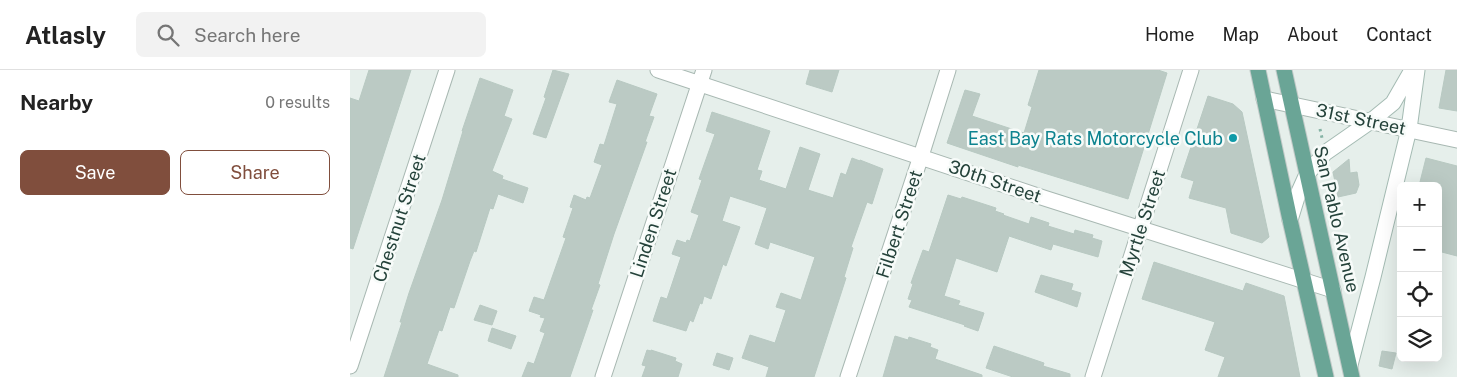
<!DOCTYPE html>
<html lang="en">
<head>
<meta charset="utf-8">
<style>
  body { margin:0; font-family:"Public Sans",sans-serif; background:#f2f2f2; color:#222 }
  .controls { position:absolute; right:15px; bottom:15px; display:grid; overflow:hidden; border-radius:8px; box-shadow:0 5px 20px #0002 }
  .controls button { width:45px; height:45px; display:grid; place-items:center; padding:0; border:0; border-bottom:1px solid #e0e0e0; background:#fff; color:#222; font:25px sans-serif }
  .list { margin:0; padding:0; list-style:none }
  h2 { display:flex; justify-content:space-between; align-items:center; height:65px; margin:0; padding:0 20px; font-size:21px }
  h2 small { font-size:16px; font-weight:400; color:#767676 }
  .actions { display:flex; gap:10px; padding:15px 20px }
  .actions a { flex:1; padding:11px 0; border:1px solid #804e3d; border-radius:8px; text-align:center; font-size:18px; color:#804e3d }
  .actions .main { background:#804e3d; color:#fff }
  .icon { flex:none; width:28px; height:28px; fill:none; stroke:currentColor; stroke-width:2; stroke-linecap:round; stroke-linejoin:round }
  .map { position:relative; flex:none; width:1107px; height:307px; overflow:hidden }
  header { display:flex; align-items:center; gap:30px; box-sizing:border-box; height:70px; padding:0 25px; background:#fff; border-bottom:1px solid #e0e0e0 }
  header strong { font-size:24px }
  nav { display:flex; gap:28px; margin-inline-start:auto; font-size:18px }
  .search { width:350px; height:45px; background:#f2f2f2; display:flex; align-items:center; gap:12px; box-sizing:border-box; padding:0 18px; border-radius:8px; color:#767676; font-size:19px }
  main { display:flex }
  aside { flex:1; background:#fff }
  .map>svg:first-child { display:block }
</style>
</head>
<body>
<header>
<strong>Atlasly</strong>
<div class="search"><svg class="icon" aria-label="search" viewBox="0 0 24 24"><circle cx="10" cy="10" r="6"/><path d="M15 15l6 6"/></svg>Search here</div>
<nav><a>Home</a><a>Map</a><a>About</a><a>Contact</a></nav>
</header>
<main>
<aside>
<h2>Nearby<small>0 results</small></h2>
<ul class="list">
</ul>
<div class="actions"><a class="main">Save</a><a>Share</a></div>
</aside>
<div class="map">
<svg width="1107" height="307" viewBox="0 0 1107 307">
  <rect width="100%" height="100%" fill="#e6efeb"/>
  <path fill="#bbcac4" stroke="#b8c9c2" d="M19,0H61L3,179L0,178V28L9,31Z
    M203,0L219,4L196,68L183,64L196,28L194,27Z
    M460,0H489L482,22L456,14Z
    M689,0H808L817,3L778,129L668,95V97L597,73L615,20L630,24L622,46L674,63L682,37L678,35Z
    M1096,0H1107V41L1089,38Z
    M130,8L163,20L154,46L162,49L142,101L153,106L152,109L178,118L173,133L148,124L143,139L140,138L126,182L124,181L120,191L104,238L100,237L92,261L89,260L77,294L108,305V307H34L52,252H50L59,223L92,130L113,61H112Z
    M267,10L307,24L299,46L304,47L295,72H297L264,164L248,214L250,215L241,240H243L220,307H172L178,292L184,294L195,263L190,261L195,248L190,247L191,245L179,241L184,227L194,230L216,168L213,167L223,138L220,137L224,125L236,130L237,127L240,128L252,95L244,92L250,74L254,75L267,34L259,32Z
    M858,26L883,34L892,42L919,167L912,173L881,163L876,138L839,128L844,111L831,107Z
    M362,42L420,61L407,100L412,101L409,110L436,119L450,77L470,84L458,120L483,128L491,103L496,105L502,88L510,91V90L533,99L522,134L517,132L501,177L503,178L494,207L496,208L464,307H416L419,297L392,288L400,265L425,273L436,240L426,237L431,223L451,230L465,187L420,172L418,179L405,174L417,138L405,134L380,126L372,151L390,157L376,196L373,194L361,229L354,226L352,234L350,233L343,252L340,250L336,261L303,251L311,227L317,229L331,187L322,184L327,170L336,173L337,170L340,171L349,145L341,142L352,110L349,109L365,64L356,61Z
    M1076,88L1107,96V186L1088,181V116H1069Z
    M999,89L1000,103L1007,102L1009,115L1006,123L988,127L983,102Z
    M598,125L611,129L612,127L646,138L645,141L654,144L653,145L679,154L681,147L699,153L698,156L724,164L725,160L743,165L742,168L752,171L748,187L703,174L701,180L659,166L647,202L606,188L594,226L610,231L608,235L634,243L628,261L614,256L615,255L559,237L562,230L558,229L563,214L561,213L566,199L573,180L579,182Z
    M804,192L893,221L896,213L934,226L950,307H868L875,287L855,280L865,252L792,229Z
    M691,205L723,214L721,220L731,223L727,237L685,222Z
    M130,235L147,241L142,255L124,250Z
    M142,258L166,266L161,279L138,271Z
    M545,266L558,270L559,267L581,274L580,277L588,280L585,289L632,305V307H533Z
    M644,276L694,293L693,296L720,304V307H663L636,298Z
    M297,280L301,281V280L326,288L325,291L332,294L328,307H292L296,296L292,295Z
    M1032,281L1046,283L1042,299L1029,296Z
    M367,283L383,288L379,300L363,295Z"/>
  <g fill="none" stroke-linecap="round" stroke-linejoin="round">
    <g stroke="#a8b8b2" stroke-width="17">
      <path id="street" d="M308,0L694,128L983,220
        M914,29L1107,70
        M0,296L97,0
        M253,307L354,0
        M498,307L571,86L598,0
        M743,307L841,0"/>
    </g>
    <g stroke="#a4bbb3" stroke-width="17">
      <path id="secondary" d="M940,150L948,124L957,104L975,83L1021,51L1043,33L1062,0
        M1000,295L1023,207L1059,59L1067,0"/>
    </g>
    <g stroke="#c2cac8" stroke-width="17">
      <path id="primary" d="M908,0L940,150L976,307
        M934,0L1002,307"/>
    </g>
    <path stroke="#86b3a5" stroke-width="3" stroke-dasharray="2.5 4" stroke-linecap="butt" d="M970,59L972,68"/>
    <use href="#street" stroke="#fff" stroke-width="15"/>
    <use href="#secondary" stroke="#fff" stroke-width="15"/>
    <use href="#primary" stroke="#6aa596" stroke-width="15"/>
  </g>
  <circle fill="#0f9aa8" stroke="#f7fbf9" stroke-width="2" cx="883" cy="68" r="5"/>
  <g text-anchor="middle" dominant-baseline="central" stroke-width="5" stroke-linejoin="round" paint-order="stroke">
    <g font-size="18" fill="#24423a" stroke="#f7fbf9">
      <text transform="translate(1011 49) rotate(12)">31st Street</text>
      <text transform="translate(645 111) rotate(19)">30th Street</text>
      <text transform="translate(49 148) rotate(-72)">Chestnut Street</text>
      <text transform="translate(987 149) rotate(77)">San Pablo Avenue</text>
      <text transform="translate(303 153) rotate(-72)">Linden Street</text>
      <text transform="translate(792 153) rotate(-72)">Myrtle Street</text>
      <text transform="translate(549 154) rotate(-72)">Filbert Street</text>
    </g>
    <g font-size="18" fill="#0d838f" stroke="#f7fbf9" text-anchor="end">
      <text x="873" y="68">East Bay Rats Motorcycle Club</text>
    </g>
  </g>
</svg>
<div class="controls">
<button>+</button>
<button>−</button>
<button><svg class="icon" aria-label="locate" viewBox="0 0 24 24"><circle cx="12" cy="12" r="6"/><path d="M12 2v4M12 18v4M2 12h4M18 12h4"/></svg></button>
<button><svg class="icon" aria-label="layers" viewBox="0 0 24 24"><path d="M12 4l9 5-9 5-9-5zM3 14l9 5 9-5"/></svg></button>
</div>
</div>
</main>
</body>
</html>
